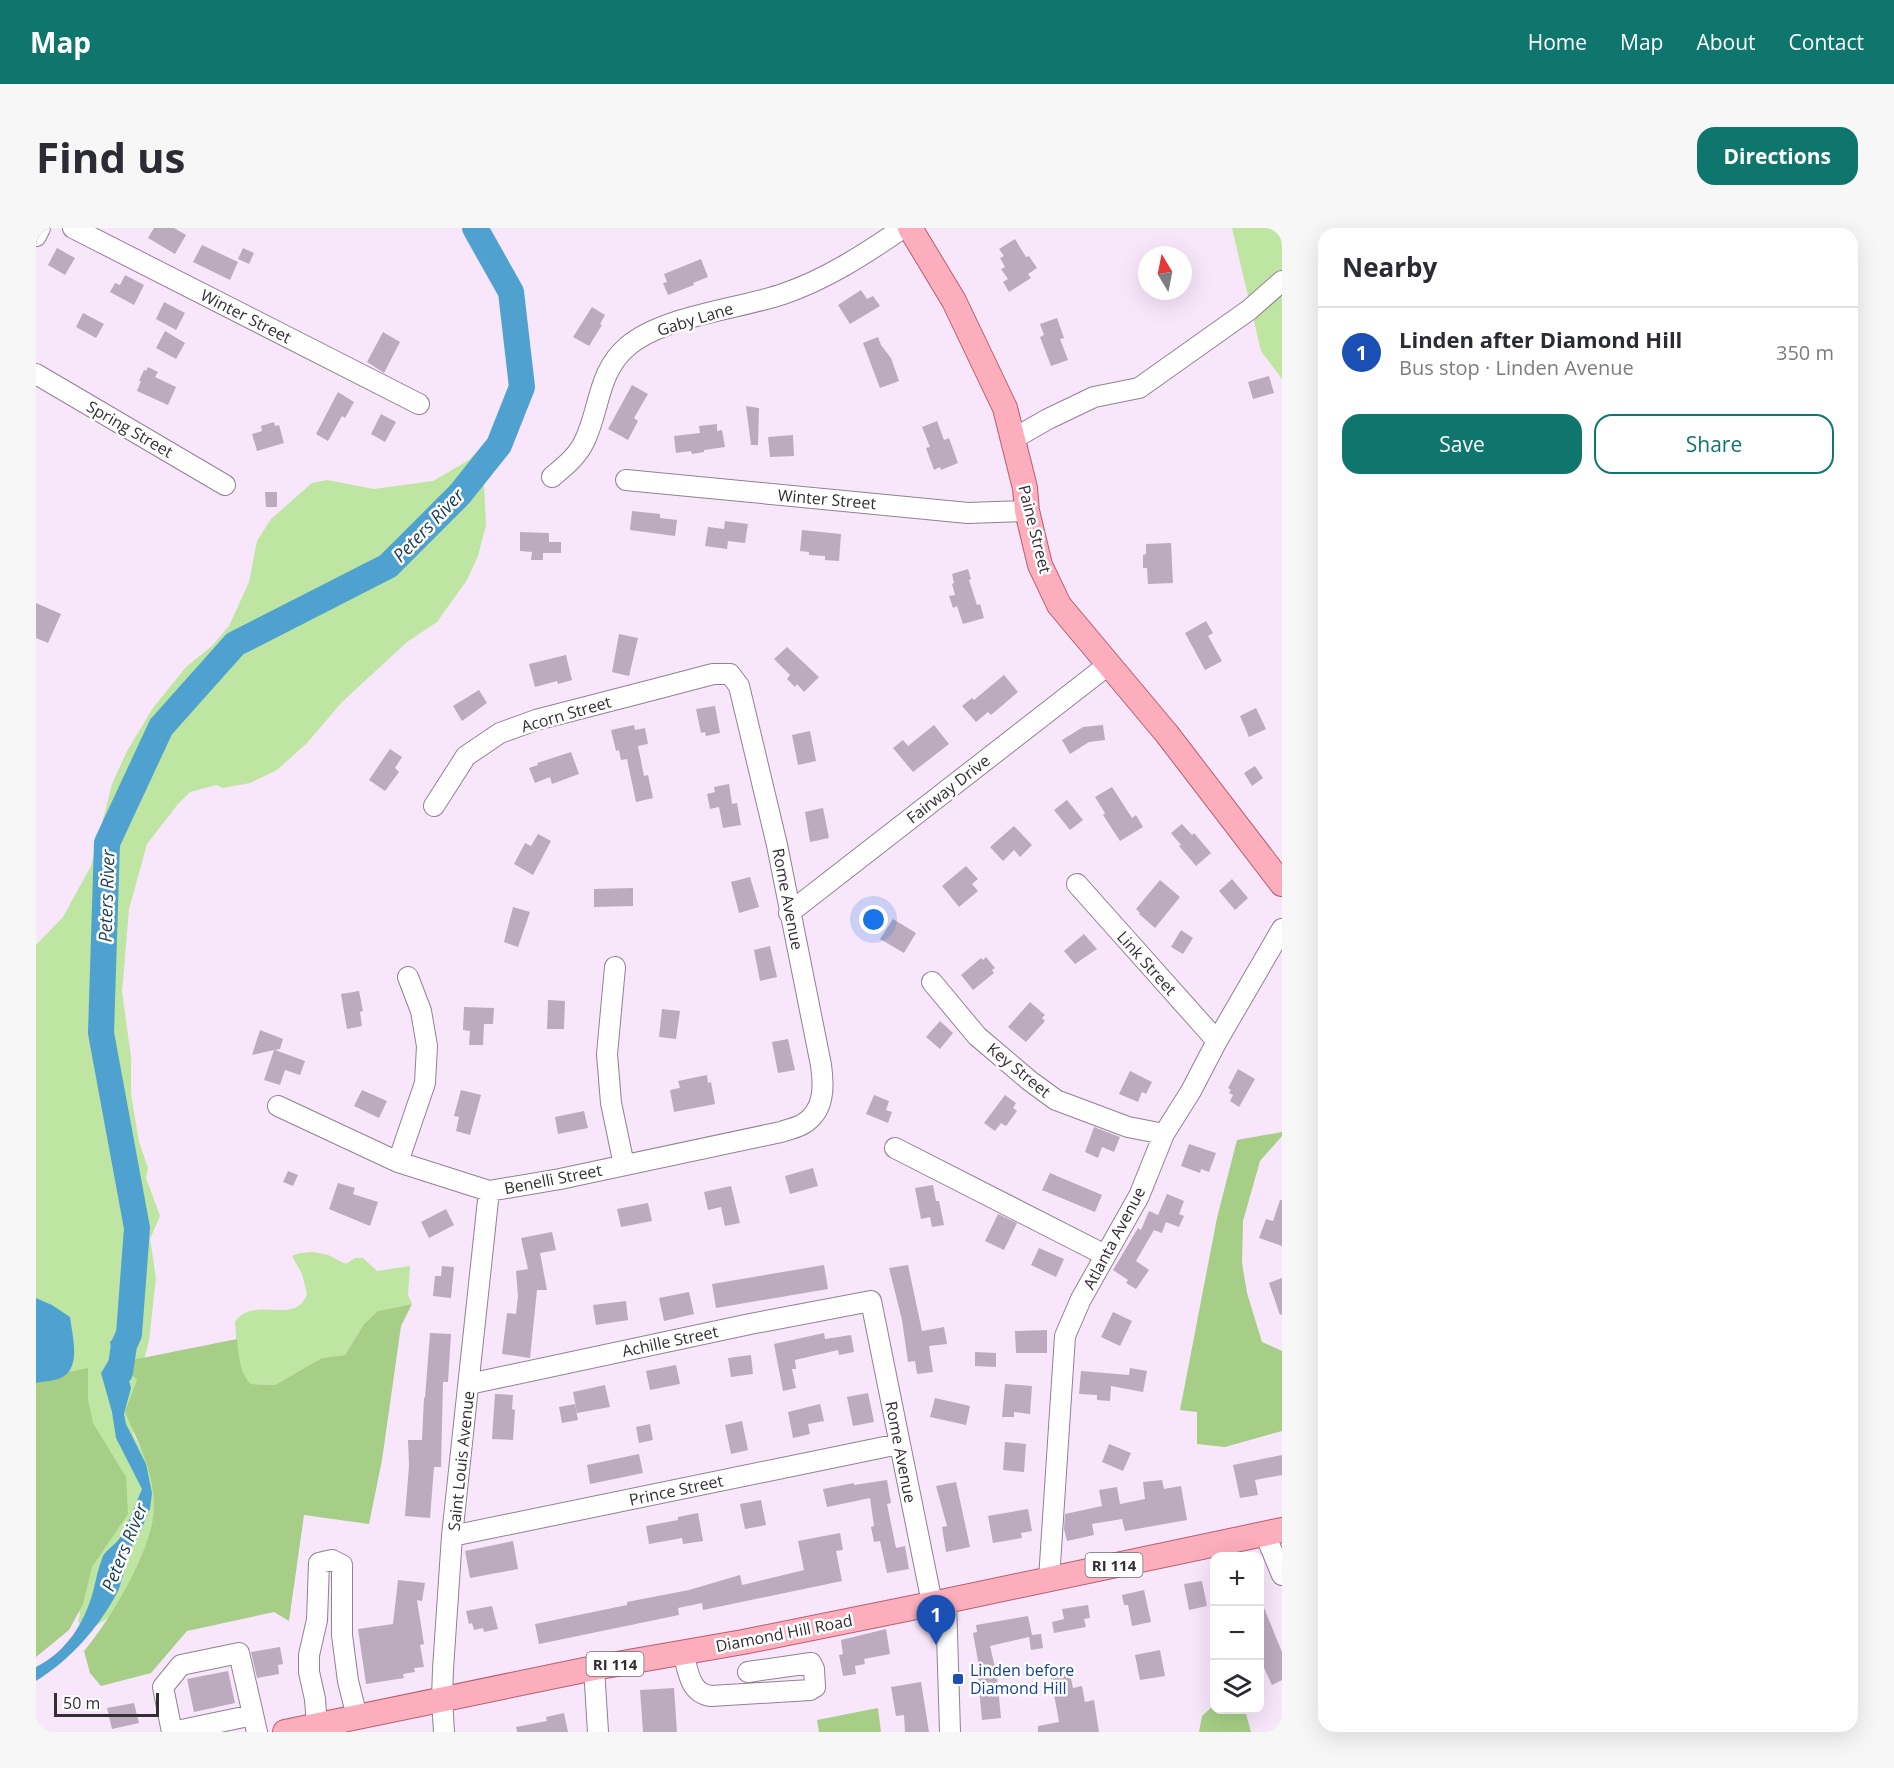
<!DOCTYPE html>
<html lang="en">
<head>
<meta charset="utf-8">
<style>
  body { margin:0; font-family:"Open Sans",sans-serif; background:#f7f7f7; color:#2b2b33 }
  .controls { position:absolute; right:18px; bottom:18px; display:grid; overflow:hidden; border-radius:12px; box-shadow:0 6px 24px #0002 }
  .controls button { width:54px; height:54px; display:grid; place-items:center; padding:0; border:0; border-bottom:2px solid #e1e1e2; background:#fff; color:#2b2b33; font:30px sans-serif }
  .compass { position:absolute; left:1102px; top:18px; width:54px; height:54px; border-radius:50%; background:#fff; box-shadow:0 6px 24px #0002; rotate:350deg }
  .scale { position:absolute; left:18px; bottom:15px; width:105px; box-sizing:border-box; padding-left:6px; border:3px solid #342d35; border-top:0; font-size:16px; line-height:21px; white-space:nowrap; color:#342d35; -webkit-text-stroke:4px #fff; paint-order:stroke }
  .you { position:absolute; left:838px; top:692px; width:21px; height:21px; margin:-15px; border:4px solid #fff; border-radius:50%; background:#1a73e8; box-shadow:0 0 0 9px #1a73e833 }
  .badge { display:grid; place-items:center; width:39px; height:39px; border-radius:50%; background:#0f766e; color:#fff; font-size:20px; font-weight:700 }
  .pin { position:absolute; translate:-50% -50px; filter:drop-shadow(0 2px 3px #0008) }
  .pin::after { content:''; position:absolute; top:32px; width:21px; height:18px; background:inherit; clip-path:polygon(0 0,100% 0,50% 100%) }
  .list { margin:0; padding:0; list-style:none }
  h2 { display:flex; justify-content:space-between; align-items:center; height:78px; margin:0; padding:0 24px; font-size:26px }
  h2 small { font-size:20px; font-weight:400; color:#7c7c81 }
  .list li { display:grid; grid-template-columns:39px 1fr auto; gap:18px; align-items:center; box-sizing:border-box; height:90px; padding:0 24px; border-top:2px solid #e1e1e2 }
  .list b { display:block; font-size:22px; white-space:nowrap }
  .list p { margin:0; font-size:20px; white-space:nowrap; color:#7c7c81 }
  .list em { font-size:20px; font-style:normal; color:#7c7c81 }
  .actions { display:flex; gap:12px; padding:18px 24px }
  .actions a { flex:1; padding:14px 0; border:2px solid #0f766e; border-radius:18px; text-align:center; font-size:21px; color:#0f766e }
  .actions .main { background:#0f766e; color:#fff }
  .icon { flex:none; width:33px; height:33px; fill:none; stroke:currentColor; stroke-width:2; stroke-linecap:round; stroke-linejoin:round }
  .map { position:relative; flex:none; width:1246px; height:1504px; overflow:hidden; border-radius:18px }
  header { display:flex; align-items:center; gap:36px; box-sizing:border-box; height:84px; padding:0 30px; background:#0f766e; color:#fff }
  header strong { font-size:28px }
  nav { display:flex; gap:33px; margin-inline-start:auto; font-size:21px }
  .intro { display:flex; align-items:center; justify-content:space-between; box-sizing:border-box; height:144px; padding:0 36px }
  h1 { margin:0; font-size:42px }
  .button { padding:15px 27px; border-radius:18px; background:#0f766e; color:#fff; font-size:21px; font-weight:700 }
  main { display:flex; gap:36px; padding:0 36px }
  aside { flex:1; background:#fff; border-radius:18px; box-shadow:0 6px 24px #0002 }
  .map>svg:first-child { display:block }
</style>
</head>
<body>
<header>
<strong>Map</strong>
<nav><a>Home</a><a>Map</a><a>About</a><a>Contact</a></nav>
</header>
<div class="intro"><h1>Find us</h1><a class="button">Directions</a></div>
<main>
<div class="map">
<svg width="1246" height="1504" viewBox="0 0 1246 1504">
  <rect width="100%" height="100%" fill="#f8e6fa"/>
  <path fill="#bee5a1" d="M1196,0H1246V151L1225,123Z
    M447,217H456L457,229L448,255L450,297L442,328L431,352L401,394L371,414L306,474L271,515L241,542L214,555L187,560L180,557L154,564L142,576L111,616L93,681L86,764L95,829V866L103,914L112,940L110,950L124,988L114,1011L120,1050L113,1113L96,1177L95,1193L98,1208L119,1247L125,1298L90,1378L60,1398L46,1400L42,1393L44,1386L38,1360L45,1223L16,1077L0,1070V717L27,689L55,638L76,556L91,523L117,480L150,439L176,418L193,398L213,354L221,313L235,291L276,255L291,252L338,261L397,253L433,232Z
    M277,1024L292,1027L310,1036L319,1030H327L341,1043L374,1038L372,1067L376,1076L342,1083L328,1096L309,1127L286,1130L239,1157L215,1156C200,1141 201,1115 199,1094C217,1066 260,1099 271,1066L266,1046L256,1028L264,1025Z"/>
  <path fill="#a6ce86" d="M1246,904V908L1224,933L1207,993L1206,1035L1211,1065L1226,1114L1246,1123V1203L1189,1219L1161,1216V1184L1144,1182L1181,990L1201,912Z
    M376,1076L365,1098L346,1232L333,1296L268,1287L253,1393L238,1384L151,1403L115,1445L65,1458L54,1445L48,1423C75,1391 117,1321 118,1280C119,1246 102,1214 89,1184L101,1152L92,1142L96,1132L201,1111C203,1127 203,1144 215,1156L239,1157L286,1130L309,1127L328,1096L342,1083Z
    M52,1140V1172L57,1195L90,1249L92,1286L56,1339L47,1376L33,1402L0,1429V1151Z
    M1178,1477V1482H1209L1215,1504H1163L1166,1488Z
    M842,1480L845,1504H783L781,1492Z"/>
  <path fill="#4fa2cf" d="M0,1070L16,1077L34,1089C36,1106 45,1137 28,1148C21,1153 8,1153 0,1155Z
    M99,1108L90,1142L95,1160L88,1186L90,1196L110,1236L116,1265L114,1281L102,1309L89,1328L86,1339L89,1343C85,1350 85,1358 81,1365C62,1400 35,1431 0,1453V1439C30,1424 48,1396 57,1364C60,1352 62,1340 67,1328C71,1321 78,1318 83,1311C93,1296 99,1277 106,1261L80,1210L76,1184L65,1145L76,1127L74,1113Z"/>
  <g fill="none" stroke-linecap="round" stroke-linejoin="round">
    <path stroke="#4fa2cf" stroke-width="26" d="M84,1144L88,1117L93,1106L101,1000L65,805L71,615L125,499L199,416L352,338L424,266L463,217L486,159L475,64L439,0"/>
  </g>
  <path fill="#bcabbe" d="M118,0H138L150,7L139,26L112,10Z
    M979,11L990,29L993,28L1001,40L992,46L995,50L973,64L967,54L972,51L965,41L969,39L964,30L968,28L963,21Z
    M166,17L202,34L194,52L157,34Z
    M21,20L39,30L29,47L12,37Z
    M207,20L218,25L213,36L202,31Z
    M665,31L672,49L657,55L658,57L632,67L627,55L631,54L628,46Z
    M89,47L108,57L98,77L74,64L79,55L84,57Z
    M825,62L831,71L837,68L844,78L814,96L802,77Z
    M128,74L149,85L140,102L120,91Z
    M556,79L569,87L564,96L566,97L553,118L537,109Z
    M47,85L68,96L60,110L40,99Z
    M1021,90L1028,110L1024,111L1032,132L1015,138L1004,109L1008,107L1004,96Z
    M129,103L149,115L140,131L120,120Z
    M347,104L364,114L348,145L331,134Z
    M842,109L845,117L855,130L863,153L844,160L827,115Z
    M112,139L122,144L119,149L140,159L132,177L101,163L105,153H103L108,142L110,143Z
    M1233,148L1238,165L1217,171L1212,154Z
    M596,157L612,166L598,190L602,193L592,212L572,201Z
    M302,164L318,174L309,190L306,188L292,213L280,206Z
    M710,178L723,180L722,217H715Z
    M345,186L360,194L349,214L335,206Z
    M901,193L908,212L913,210L922,235L905,242L904,239L898,242L890,220L894,219L886,199Z
    M238,194L239,198L243,197L248,215L221,223L216,206L226,203L225,198Z
    M681,196V203L686,202L689,219L668,222V224L656,226L655,223L640,225L638,208L664,205L663,198Z
    M757,207L758,228L734,229L732,209Z
    M229,264H241V279H230Z
    M596,283L624,286V290L641,292L639,308L594,302Z
    M689,293L712,296L709,315L692,313L691,321L669,318L672,299L688,301Z
    M766,302L805,306L803,333L789,332V328L773,327V324L764,323Z
    M484,304L513,305V314H525V325H507V332H495L496,324L484,323Z
    M1135,315L1137,355L1112,356L1111,340H1107V327L1110,326V316Z
    M932,341L935,351L933,352L941,377L944,376L948,390L927,396L921,378L917,380L913,368L919,367L916,356L918,355L916,346Z
    M0,375L25,386L12,415L0,410Z
    M1170,393L1177,405L1172,408L1186,433L1169,442L1149,405Z
    M583,406L602,410L593,448L576,444Z
    M751,419L783,449L768,464L761,456L759,459L751,451L754,447L738,431Z
    M530,427L536,452L522,456L521,453L499,459L493,436Z
    M968,447L982,464L955,487L952,484L940,494L926,478L936,470L938,472Z
    M443,462L451,475L426,493L417,478Z
    M679,478L684,505L670,508L669,504L665,505L660,481Z
    M1220,480L1230,501L1213,509L1204,488Z
    M598,497L599,502L609,500L612,516L602,518L608,548L612,547L617,570L600,574L591,531L585,532L583,522L580,523L575,502Z
    M898,497L913,516L877,544L857,520L867,512L872,518Z
    M1067,497L1069,512L1053,514L1034,526L1026,512L1047,499Z
    M774,503L780,533L762,537L756,507Z
    M354,521L366,529L359,540L363,544L349,563L333,552Z
    M535,524L543,546L516,556L514,549L499,555L493,540L502,537L501,535Z
    M1219,538L1227,550L1216,558L1208,545Z
    M693,556L696,576L701,575L705,597L687,600L683,579L674,581L671,566L679,564L678,559Z
    M1076,559L1096,590L1100,587L1107,599L1084,613L1067,587L1069,585L1059,569Z
    M1031,572L1047,592L1034,602L1018,582Z
    M787,580L793,610L774,614L769,584Z
    M1146,596L1156,607L1158,605L1175,625L1160,638L1143,618L1145,617L1135,605Z
    M978,598L996,617L984,629L978,622L967,633L954,619Z
    M502,606L515,613L497,647L478,636L489,615L495,618Z
    M930,638L942,651L936,656L942,663L923,679L906,658Z
    M714,649L723,679L703,685L695,654Z
    M1196,651L1212,670L1199,682L1183,663Z
    M1124,652L1144,669L1119,700L1103,686L1104,685L1100,681Z
    M597,660V678L558,679V661Z
    M477,679L494,684L482,719L468,714Z
    M857,691L880,705L868,725L844,711Z
    M1145,702L1157,710L1147,726L1135,719Z
    M1048,706L1061,721L1039,736L1028,723Z
    M734,718L741,749L724,753L718,722Z
    M950,729L959,740L956,742L958,745L937,762L925,747L945,730L947,732Z
    M323,763L327,783L324,784L326,798L311,801L305,766Z
    M512,772L529,773L528,801H511Z
    M994,774L1009,787L1006,790L1009,793L990,814L972,799Z
    M428,779L458,780L457,796H448L447,817H433L434,803L427,802Z
    M626,781L644,783L640,811L623,809Z
    M904,793L917,805L904,821L890,809Z
    M224,802L247,811L244,821L239,822L269,833L264,847L249,842L244,857L228,852L238,822L216,827Z
    M752,811L759,842L742,845L736,814Z
    M1202,841L1219,851L1203,879L1194,873L1197,867L1193,865L1195,862L1192,860Z
    M1094,843L1116,854L1110,866L1106,864L1102,874L1083,866Z
    M671,847L672,855L675,854L679,876L638,884L634,862L644,860L642,853Z
    M326,862L351,873L343,890L318,878Z
    M425,862L445,867L434,907L420,903L423,889L418,888Z
    M838,867L853,873L850,882L856,884L852,895L830,886Z
    M969,867L980,875L977,880L981,883L970,898L965,895L959,903L948,895Z
    M548,883L552,900L522,906L519,889Z
    M1058,899L1084,909L1078,924L1066,919L1062,930L1049,924Z
    M1153,916L1180,925L1173,944L1165,941L1164,945L1145,938Z
    M777,940L782,958L754,966L749,948Z
    M252,943L262,947L257,958L247,954Z
    M1014,945L1066,967L1059,984L1006,962Z
    M302,955L319,960L317,966L342,974L334,998L293,981Z
    M897,957L900,973H903L908,997L896,999L894,989L885,991L879,960Z
    M695,958L704,995L689,998L685,979L672,982L668,964Z
    M1131,966L1148,973L1143,986L1148,988L1143,999L1130,994L1126,1005L1118,1002L1100,1033L1113,1042L1100,1061L1090,1055L1092,1052L1077,1042L1102,1000L1105,1002L1113,983L1122,987Z
    M1244,972H1246V1018L1223,1010L1230,991L1237,993Z
    M612,975L616,993L585,999L581,981Z
    M410,981L418,997L393,1010L385,994Z
    M962,986L981,995L968,1022L949,1013Z
    M516,1004L520,1022L504,1025L511,1062H501L494,1130L466,1126L471,1085L480,1086L482,1068L480,1043L492,1041L485,1010Z
    M1003,1020L1028,1031L1020,1049L995,1037Z
    M788,1037L792,1061L680,1080L676,1056Z
    M872,1037L886,1103L908,1099L911,1116L893,1118L897,1144L881,1146L879,1133L872,1134L866,1092L853,1040Z
    M406,1038L418,1039L415,1070L397,1068L399,1048H405Z
    M1246,1050V1086L1244,1087L1233,1055Z
    M653,1064L658,1086L628,1093L623,1070Z
    M590,1073L592,1092L560,1097L557,1077Z
    M1077,1084L1096,1093L1084,1118L1065,1109Z
    M1011,1102V1125H980L979,1103Z
    M394,1105L415,1106L412,1154H407L405,1239H398L394,1290L369,1288L373,1238L372,1212H386L388,1169L389,1170Z
    M788,1105L789,1111L815,1107L818,1124L803,1127L802,1122L759,1132L760,1141H756L760,1160L747,1163L738,1116Z
    M939,1124L960,1125V1139L939,1138Z
    M715,1127L717,1146L695,1149L692,1130Z
    M640,1137L644,1156L614,1162L610,1143Z
    M1094,1140L1111,1143L1107,1164L1075,1158L1074,1173L1061,1172V1167L1043,1166L1045,1143L1093,1147Z
    M969,1156L996,1158L994,1186L978,1184V1189H966Z
    M569,1157L574,1179L541,1185L537,1164Z
    M832,1165L838,1194L817,1198L811,1169Z
    M459,1166L477,1167L476,1181L479,1182L477,1212L456,1211Z
    M899,1170L934,1178L930,1197L894,1189Z
    M539,1176L542,1192L526,1195L523,1179Z
    M784,1176L788,1193L772,1196L774,1206L757,1210L752,1184Z
    M706,1193L712,1222L695,1226L689,1197Z
    M614,1196L617,1212L603,1215L600,1199Z
    M969,1214L990,1216L988,1244L967,1242Z
    M1073,1216L1095,1225L1087,1243L1066,1234Z
    M603,1226L607,1245L554,1256L551,1237Z
    M1246,1227V1247L1219,1252L1222,1267L1204,1270L1197,1237Z
    M851,1252L855,1275L851,1276L860,1320L869,1318L873,1341L851,1345L844,1313L838,1314L835,1299L838,1298L834,1270L791,1279L787,1261L818,1255V1257Z
    M1126,1252L1128,1261L1145,1258L1151,1292L1089,1303L1086,1291L1056,1296L1058,1307L1031,1313L1028,1301L1029,1286L1066,1278L1063,1262L1081,1259L1084,1276L1109,1271L1107,1254Z
    M920,1254L934,1319L910,1324L906,1299L911,1298L900,1258Z
    M725,1272L730,1297L709,1301L704,1276Z
    M992,1281L996,1303L985,1305L986,1310L957,1315L952,1288Z
    M662,1285L667,1313L647,1316L646,1310L613,1316L610,1298L642,1292V1289Z
    M804,1305L807,1322L800,1323L806,1353L667,1382L666,1375L642,1380L643,1387L503,1416L499,1396L591,1377V1374L653,1362L704,1347L706,1357L768,1342L762,1313Z
    M477,1313L482,1341L434,1350L429,1323Z
    M362,1352L389,1355L386,1373L381,1372L388,1416L384,1417L388,1439L378,1440L379,1444L367,1446L368,1450L330,1456L322,1401L357,1396Z
    M1166,1353L1171,1378L1153,1382L1148,1356Z
    M1108,1362L1115,1394L1096,1398L1092,1377H1088L1086,1367Z
    M1224,1370L1246,1424V1452L1236,1457L1224,1431Z
    M1052,1377L1054,1390L1048,1391L1050,1399L1018,1405L1016,1394L1028,1391L1026,1381Z
    M456,1378L462,1401L448,1404L447,1400L438,1402L436,1395L433,1396L430,1383Z
    M992,1388L996,1407L1005,1406L1007,1420L995,1422L993,1409L954,1418L961,1448L965,1490L946,1492L942,1450H945L937,1405L941,1404L940,1397Z
    M850,1401L854,1426L828,1431L829,1436L819,1438L820,1446L807,1448L803,1427L807,1426L805,1412Z
    M244,1419L247,1436L242,1437L243,1446L221,1450L215,1424Z
    M1124,1422L1129,1448L1104,1452L1099,1427Z
    M1033,1441L1037,1460L1046,1458L1049,1474L1058,1472L1063,1504H1002V1498L1023,1494L1014,1444Z
    M192,1443L199,1475L158,1484L151,1451Z
    M885,1454L893,1504H869L868,1487L860,1488L855,1459Z
    M638,1460L641,1504H607L604,1462Z
    M98,1475L103,1495L76,1501L71,1480Z
    M528,1485L532,1504H481L480,1499L511,1493L510,1489Z"/>
  <g fill="none" stroke-linecap="round" stroke-linejoin="round">
    <g stroke="#918193" stroke-width="22">
      <path id="minor" d="M37,0L383,176
        M0,8L4,0
        M0,146L189,257
        M977,211L1012,191L1058,169L1103,160L1213,82L1246,53
        M516,249C529,238 542,228 549,212C564,180 562,143 592,118C627,88 703,81 747,66C791,51 829,26 867,0
        M590,252L932,285L991,283
        M1041,656L1181,813
        M753,685L1072,437
        M579,739L571,826L575,875L588,937
        M896,754L941,808L994,853L1020,872L1092,899L1128,906
        M242,878L362,934L453,963L524,951L745,904C752,901 761,900 767,896C789,883 788,858 785,837L741,617L703,458L694,446H677L620,461L500,492L464,505L430,528L398,578
        M859,920L1069,1027
        M362,934L389,855L391,818L385,783L372,749
        M433,1156L714,1096L835,1073L896,1375
        M1229,1306L1246,1347
        M416,1308L863,1216
        M1013,1351L1029,1108L1045,1071L1103,968L1128,906L1155,863L1181,813L1246,701
        M910,1373L914,1504
        M647,1424C652,1442 653,1465 675,1468L774,1462L779,1459L778,1441L775,1435L712,1444
        M558,1440L562,1504
        M281,1498L279,1471L273,1444V1427L281,1392L283,1335L296,1332L306,1337V1407L312,1453L321,1489
        M136,1504L127,1459L145,1437L203,1425L221,1504
        M136,1504L217,1487
        M408,1504L406,1471L407,1441L416,1308L453,963"/>
    </g>
    <g stroke="#b55e70" stroke-width="26">
      <path id="major" d="M874,0L918,73L969,180L989,260L991,283L1004,337L1023,377L1131,506L1246,656
        M249,1504L558,1440L707,1414L910,1373L1246,1302"/>
    </g>
    <use href="#minor" stroke="#fff" stroke-width="20"/>
    <use href="#major" stroke="#fdaebc" stroke-width="24"/>
  </g>
  <rect fill="#1a4fb4" stroke="#fff" stroke-width="2" x="916" y="1445" width="12" height="12" rx="3"/>
  <g text-anchor="middle" dominant-baseline="central" stroke-width="5" stroke-linejoin="round" paint-order="stroke">
    <g fill="#fff" stroke="#716c72" stroke-width="1.5">
      <rect x="1049.5" y="1325" width="57" height="24" rx="4.5"/>
      <rect x="550.5" y="1424" width="57" height="24" rx="4.5"/>
    </g>
    <g font-size="15" font-weight="bold" fill="#342d35">
      <text x="1078" y="1337">RI 114</text>
      <text x="579" y="1436">RI 114</text>
    </g>
    <g font-size="16" fill="#342d35" stroke="#fff">
      <text transform="translate(210 88) rotate(27)">Winter Street</text>
      <text transform="translate(659 91) rotate(-17)">Gaby Lane</text>
      <text transform="translate(94 201) rotate(30)">Spring Street</text>
      <text transform="translate(791 271) rotate(5)">Winter Street</text>
      <text transform="translate(999 301) rotate(76)">Paine Street</text>
      <text transform="translate(530 486) rotate(-16)">Acorn Street</text>
      <text transform="translate(912 561) rotate(-38)">Fairway Drive</text>
      <text transform="translate(752 671) rotate(79)">Rome Avenue</text>
      <text transform="translate(1111 735) rotate(48)">Link Street</text>
      <text transform="translate(983 842) rotate(39)">Key Street</text>
      <text transform="translate(517 951) rotate(-11)">Benelli Street</text>
      <text transform="translate(1078 1010) rotate(-62)">Atlanta Avenue</text>
      <text transform="translate(634 1113) rotate(-12)">Achille Street</text>
      <text transform="translate(865 1224) rotate(79)">Rome Avenue</text>
      <text transform="translate(425 1233) rotate(-84)">Saint Louis Avenue</text>
      <text transform="translate(640 1262) rotate(-12)">Prince Street</text>
      <text transform="translate(748 1405) rotate(-11)">Diamond Hill Road</text>
    </g>
    <g font-size="16" fill="#164399" stroke="#fff" text-anchor="start">
      <text x="934" y="1442">Linden before<tspan x="934" dy="18">Diamond Hill</tspan></text>
    </g>
    <g font-size="18" font-style="italic" fill="#1e4256" stroke="#fff">
      <text transform="translate(392 297) rotate(-46)">Peters River</text>
      <text transform="translate(70 668) rotate(-88)">Peters River</text>
      <text transform="translate(88 1319) rotate(-68)">Peters River</text>
    </g>
  </g>
</svg>
<div class="controls">
<button>+</button>
<button>−</button>
<button><svg class="icon" aria-label="layers" viewBox="0 0 24 24"><path d="M12 4l9 5-9 5-9-5zM3 14l9 5 9-5"/></svg></button>
</div>
<svg class="compass" viewBox="-18 -18 36 36"><path d="M0-13l5 13h-10z" fill="#e53935"/><path d="M0 13l5-13h-10z" fill="#7c7c81"/></svg>
<div class="scale">50 m</div>
<div class="you"></div>
<div class="pin badge" style="left:900px;top:1417px;background:#1a4fb4">1</div>
</div>
<aside>
<h2>Nearby<small></small></h2>
<ul class="list">
<li><span class="badge" style="background:#1a4fb4">1</span><div><b>Linden after Diamond Hill</b><p>Bus stop · Linden Avenue</p></div><em>350 m</em></li>
</ul>
<div class="actions"><a class="main">Save</a><a>Share</a></div>
</aside>
</main>
</body>
</html>
